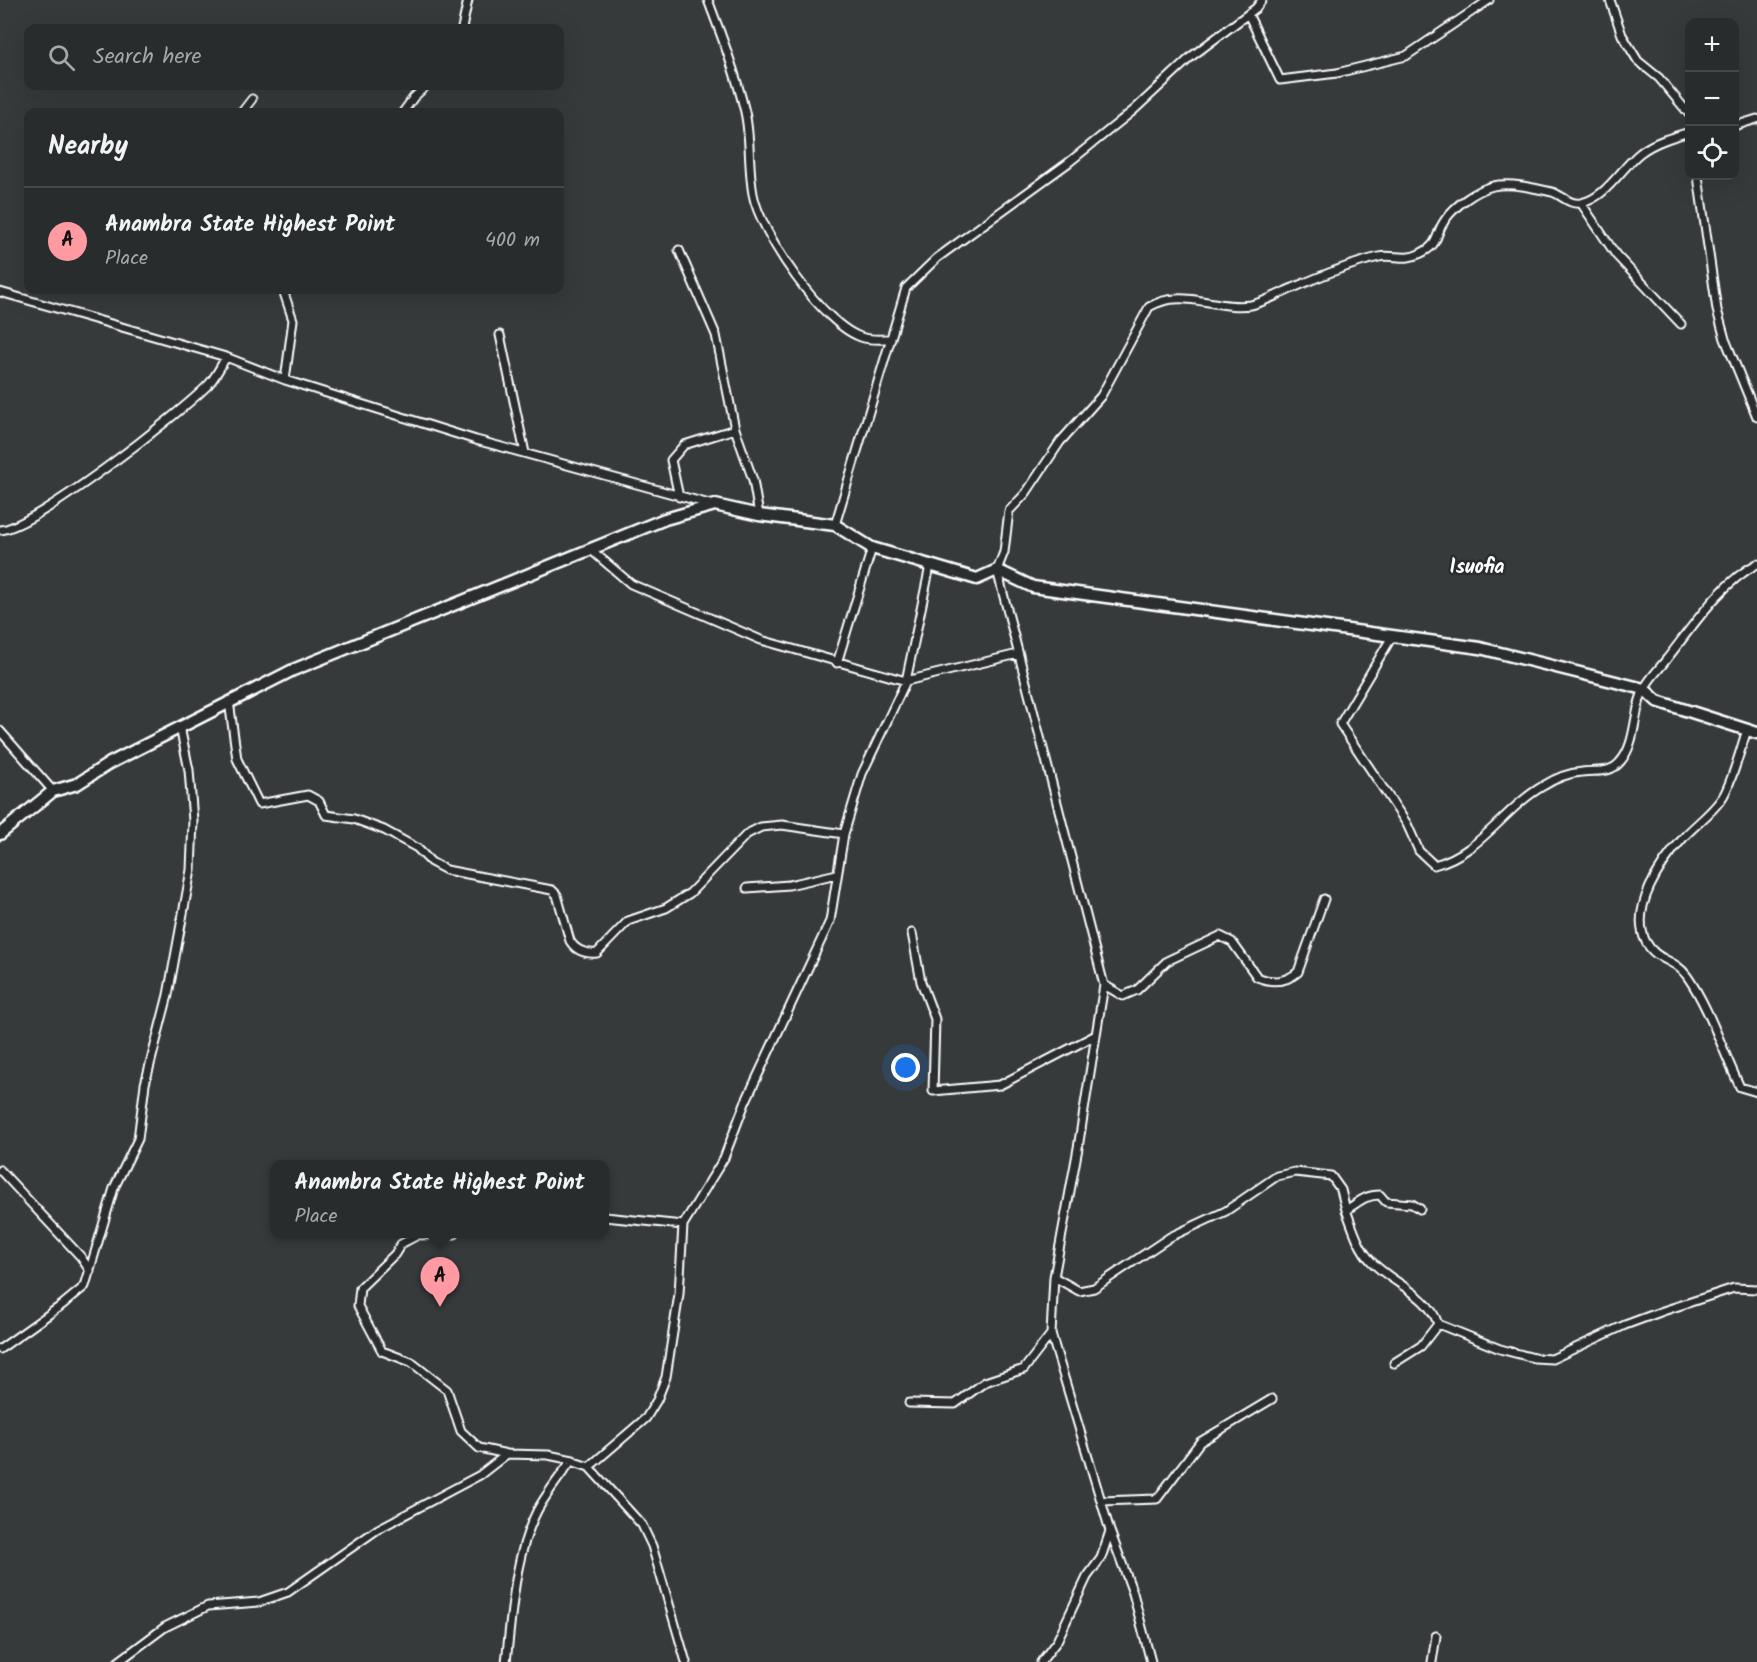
<!DOCTYPE html>
<html lang="en">
<head>
<meta charset="utf-8">
<style>
  body { margin:0; font-family:Kalam,sans-serif; background:#313434; color:#f1f3f6 }
  .controls { position:absolute; right:18px; top:18px; display:grid; overflow:hidden; border-radius:12px; box-shadow:0 6px 24px #0002 }
  .controls button { width:54px; height:54px; display:grid; place-items:center; padding:0; border:0; border-bottom:2px solid #454848; background:#292c2c; color:#f1f3f6; font:30px sans-serif }
  .you { position:absolute; left:906px; top:1068px; width:21px; height:21px; margin:-15px; border:4px solid #fff; border-radius:50%; background:#1a73e8; box-shadow:0 0 0 9px #1a73e833 }
  .badge { display:grid; place-items:center; width:39px; height:39px; border-radius:50%; background:#ff9aa2; color:#111; font-size:20px; font-weight:700 }
  .pin { position:absolute; translate:-50% -50px; filter:drop-shadow(0 2px 3px #0008) }
  .pin::after { content:''; position:absolute; top:32px; width:21px; height:18px; background:inherit; clip-path:polygon(0 0,100% 0,50% 100%) }
  .popup { position:absolute; left:270px; top:1160px; width:339px; height:78px; box-sizing:border-box; display:grid; place-content:center; border-radius:12px; background:#292c2c; filter:drop-shadow(0 2px 4px #0005); font-size:20px; white-space:nowrap; color:#a5a7a9 }
  .popup b { font-size:22px; color:#f1f3f6 }
  .popup::after { content:''; position:absolute; left:50%; top:100%; margin-left:-12px; border:12px solid transparent; border-top-color:#292c2c }
  .list { margin:0; padding:0; list-style:none }
  h2 { display:flex; justify-content:space-between; align-items:center; height:78px; margin:0; padding:0 24px; font-size:26px }
  h2 small { font-size:20px; font-weight:400; color:#a5a7a9 }
  .list li { display:grid; grid-template-columns:39px 1fr auto; gap:18px; align-items:center; box-sizing:border-box; height:108px; padding:0 24px; border-top:2px solid #454848 }
  .list b { display:block; font-size:22px; white-space:nowrap }
  .list p { margin:0; font-size:20px; white-space:nowrap; color:#a5a7a9 }
  .list em { font-size:20px; font-style:normal; color:#a5a7a9 }
  .icon { flex:none; width:33px; height:33px; fill:none; stroke:currentColor; stroke-width:2; stroke-linecap:round; stroke-linejoin:round }
  .map { position:relative; flex:none; width:1757px; height:1662px; overflow:hidden }
  .search { position:absolute; background:#292c2c; box-shadow:0 6px 24px #0002; left:24px; top:24px; width:540px; height:66px; display:flex; align-items:center; gap:15px; box-sizing:border-box; padding:0 21px; border-radius:12px; color:#a5a7a9; font-size:22px }
  .panel { position:absolute; background:#292c2c; box-shadow:0 6px 24px #0002; left:24px; top:108px; width:540px; height:186px; border-radius:12px }
  .map>svg:first-child { display:block }
</style>
</head>
<body>
<div class="map">
<svg width="1757" height="1662" viewBox="0 0 1757 1662">
  <rect width="100%" height="100%" fill="#373a3b"/>
  <filter id="ink" filterUnits="userSpaceOnUse"><feTurbulence type="fractalNoise" baseFrequency=".0167" numOctaves="2"/><feDisplacementMap in="SourceGraphic" scale="12" xChannelSelector="R" yChannelSelector="G"/><feConvolveMatrix kernelMatrix="1 2 1 2 8 2 1 2 1" color-interpolation-filters="sRGB"/></filter>
  <g filter="url(#ink)">
    <g fill="none" stroke-linecap="round" stroke-linejoin="round">
      <g stroke="#fff" stroke-width="11">
        <path id="minor" d="M708,0C722,37 736,74 745,112C751,139 748,167 753,194C760,233 824,328 864,338C872,340 882,339 891,339
          M1610,0L1622,35L1638,61L1659,78L1690,115
          M1248,14L1280,80L1337,73L1406,56L1489,0
          M462,28L468,0
          M242,112L252,99
          M403,112L414,97L426,86
          M1734,126L1757,119
          M1698,176L1717,310L1725,339L1757,417
          M1581,203L1616,255L1681,324
          M679,250L716,335L735,429L753,480L759,515
          M283,290L293,320L285,380
          M0,292L226,357L285,380L476,440L713,505
          M500,335L525,453
          M679,497L671,460L684,445L735,429
          M835,525L906,288L937,258L1068,163L1134,110L1192,56L1256,8L1262,0
          M0,530C34,528 181,413 209,384C216,376 221,366 226,357
          M590,549L631,584L761,640L906,681L1018,654
          M1393,635L1340,724L1407,824L1419,851L1434,865C1481,853 1503,809 1543,786C1554,779 1569,773 1582,772C1596,770 1610,774 1620,762C1637,743 1633,711 1644,689C1649,679 1659,669 1666,660C1691,629 1721,582 1757,564
          M837,663L872,548
          M229,701L237,759L259,804L308,795L319,801L326,815L354,819L384,830L417,848L431,862L446,870L552,890L557,895L570,941C576,951 585,954 597,953L628,921L666,908L690,893L747,834L761,827L782,825L844,834
          M1747,730C1741,747 1731,786 1722,798C1712,813 1696,824 1684,837C1661,863 1629,908 1646,942C1657,962 1674,958 1687,976C1709,1007 1723,1052 1740,1087L1757,1092
          M0,731L53,791
          M747,888L789,885L837,874
          M912,933L921,982L935,1019L933,1091L1000,1085L1094,1036
          M1104,985L1123,996L1137,990L1167,961L1220,936L1232,942L1257,977C1272,983 1285,983 1298,972L1324,899
          M0,1170L81,1257L90,1271
          M1346,1210C1353,1228 1358,1247 1371,1261C1392,1284 1428,1293 1438,1324L1500,1349L1534,1358L1552,1359L1625,1325L1663,1311L1734,1288L1757,1289
          M605,1217L683,1225
          M455,1234L418,1235L401,1244L395,1254L360,1288L358,1306L382,1351L411,1362L447,1390L461,1431L479,1448L507,1454
          M1054,1277L1079,1291L1094,1288L1170,1237L1226,1211L1277,1176L1295,1172L1331,1176L1341,1190L1346,1210C1359,1202 1365,1195 1380,1195L1386,1202L1412,1204L1420,1209
          M0,1349L62,1305L85,1286L114,1188L138,1139L145,1084L168,995L191,870L193,821L189,770L180,727
          M1394,1363L1421,1346L1438,1324
          M909,1403L955,1404L985,1382L1024,1369L1051,1334
          M589,1467L642,1525L652,1546L686,1662
          M1101,1501L1157,1499L1200,1442L1272,1399
          M118,1662L165,1627L208,1606L259,1602L288,1592L378,1529L480,1475L507,1454L548,1455L573,1460
          M506,1662C512,1613 514,1556 537,1511C546,1494 560,1477 571,1461L589,1467L646,1418L657,1400L666,1377L679,1294L683,1225L724,1158L745,1103L830,921L844,834L862,774L906,681L930,566
          M1041,1662L1057,1641L1087,1577L1101,1558L1110,1531
          M1151,1662L1133,1593L1110,1531L1051,1334L1054,1277L1078,1148L1104,985L997,570L1004,552L1009,511L1026,493L1060,442L1101,396L1149,307C1183,287 1214,310 1251,305C1265,302 1280,293 1293,288C1320,276 1349,264 1379,257C1392,254 1406,261 1419,254C1441,244 1434,235 1445,220C1455,205 1477,190 1493,186C1510,182 1535,188 1552,192C1562,195 1569,205 1581,203C1606,198 1621,168 1640,153C1654,142 1672,137 1690,132
          M1432,1662L1436,1636"/>
      </g>
      <g stroke="#fff" stroke-width="15">
        <path id="secondary" d="M0,834L53,791L77,784L110,763L293,670L665,519L715,505L759,515L835,525L872,548L977,579L997,570L1033,587L1480,648L1644,689L1657,701L1757,733"/>
      </g>
      <use href="#minor" stroke="#2a2d2e" stroke-width="7"/>
      <use href="#secondary" stroke="#2a2d2e" stroke-width="10"/>
    </g>
  </g>
  <g text-anchor="middle" dominant-baseline="central" stroke-width="5" stroke-linejoin="round" paint-order="stroke">
    <g font-size="20" font-weight="bold" fill="#fff" stroke="#2a2d2e">
      <text x="1477" y="568">Isuofia</text>
    </g>
  </g>
</svg>
<div class="controls">
<button>+</button>
<button>−</button>
<button><svg class="icon" aria-label="locate" viewBox="0 0 24 24"><circle cx="12" cy="12" r="6"/><path d="M12 2v4M12 18v4M2 12h4M18 12h4"/></svg></button>
</div>
<div class="you"></div>
<div class="pin badge" style="left:440px;top:1307px">A</div>
<div class="popup"><b>Anambra State Highest Point</b>Place</div>
<div class="search"><svg class="icon" aria-label="search" viewBox="0 0 24 24"><circle cx="10" cy="10" r="6"/><path d="M15 15l6 6"/></svg>Search here</div>
<section class="panel">
<h2>Nearby<small></small></h2>
<ul class="list">
<li><span class="badge">A</span><div><b>Anambra State Highest Point</b><p>Place</p></div><em>400 m</em></li>
</ul>
</section>
</div>
</body>
</html>
